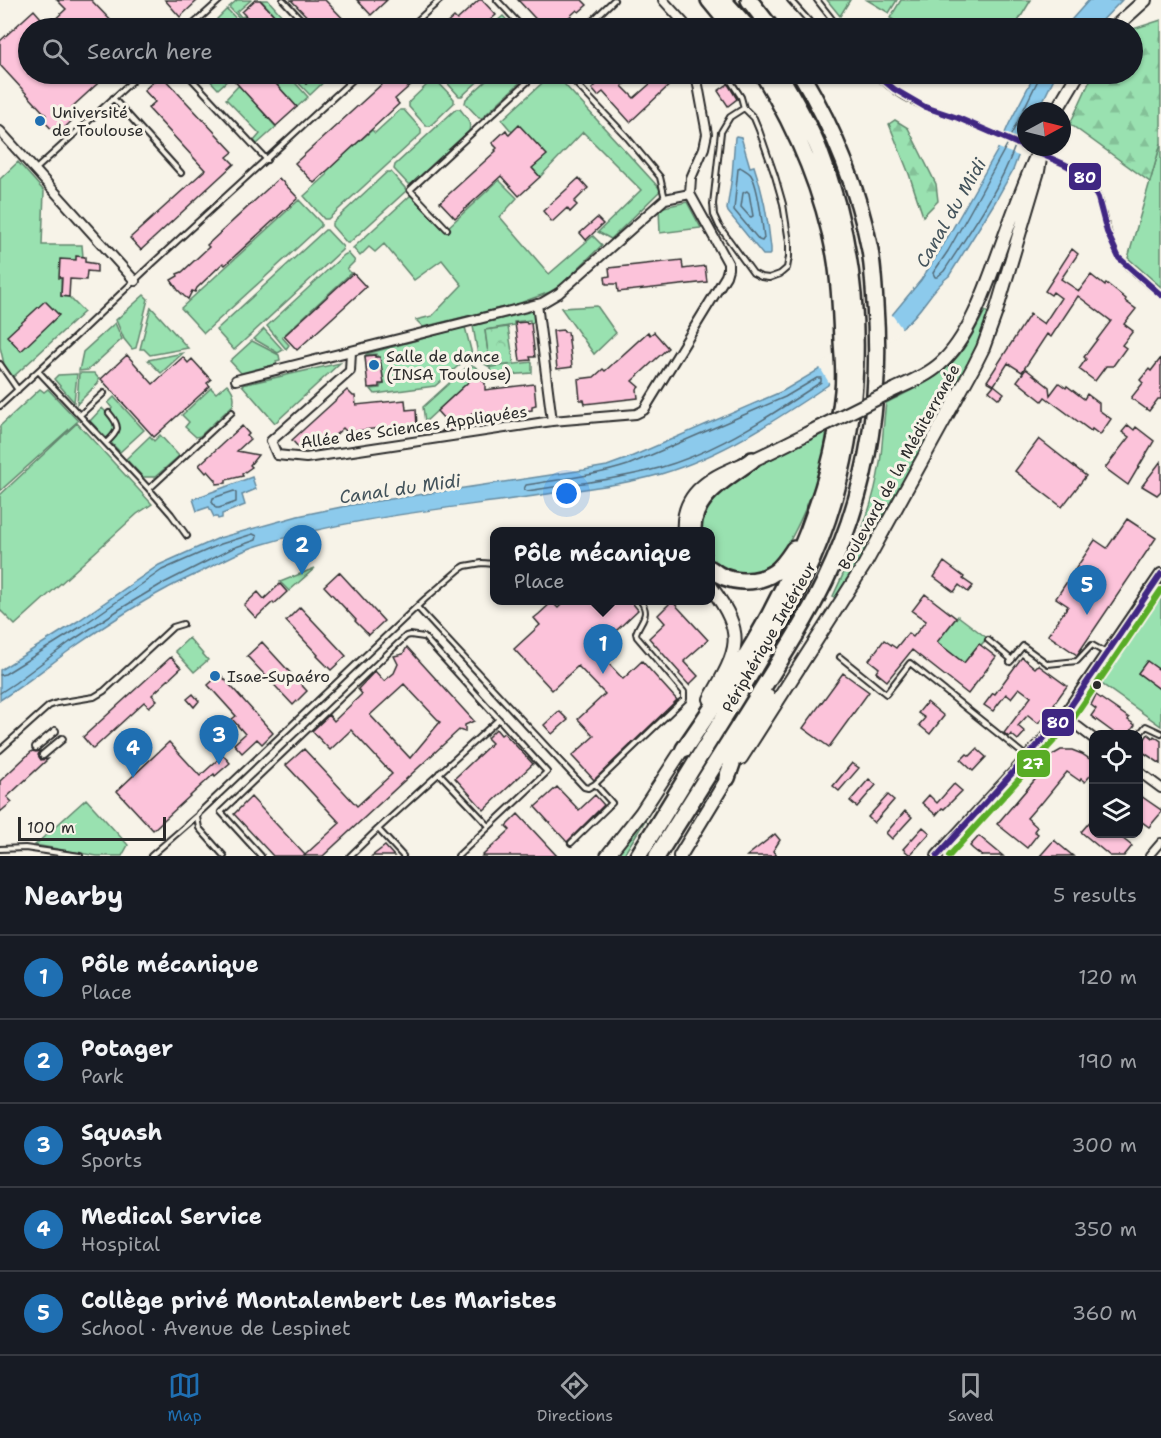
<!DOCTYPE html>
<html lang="en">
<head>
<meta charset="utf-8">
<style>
  body { margin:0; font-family:"Shantell Sans",sans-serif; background:#20242c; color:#f1f3f6 }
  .controls { position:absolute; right:18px; bottom:18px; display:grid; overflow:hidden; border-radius:12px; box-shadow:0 2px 4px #0004 }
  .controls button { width:54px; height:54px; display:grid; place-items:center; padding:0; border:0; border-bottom:2px solid #363941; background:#171b24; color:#f1f3f6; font:30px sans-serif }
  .compass { position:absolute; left:1017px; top:102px; width:54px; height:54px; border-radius:50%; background:#171b24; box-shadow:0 2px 4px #0004; rotate:83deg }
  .scale { position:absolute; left:18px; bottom:15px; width:148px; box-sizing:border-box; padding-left:6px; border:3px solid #2b2b2b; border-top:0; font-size:16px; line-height:21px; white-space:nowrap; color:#2b2b2b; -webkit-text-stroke:4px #f7f3e8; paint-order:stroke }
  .you { position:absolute; left:567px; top:494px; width:21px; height:21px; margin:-15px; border:4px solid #fff; border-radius:50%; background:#1a73e8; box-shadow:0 0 0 9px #1a73e833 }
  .badge { display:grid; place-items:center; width:39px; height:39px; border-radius:50%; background:#1f6fb2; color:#fff; font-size:20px; font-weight:700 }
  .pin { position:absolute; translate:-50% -50px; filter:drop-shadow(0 2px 3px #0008) }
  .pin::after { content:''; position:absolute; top:32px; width:21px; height:18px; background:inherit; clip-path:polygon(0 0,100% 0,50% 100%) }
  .popup { position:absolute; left:490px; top:527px; width:225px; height:78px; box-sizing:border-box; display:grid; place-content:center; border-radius:12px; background:#171b24; filter:drop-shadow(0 2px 4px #0005); font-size:20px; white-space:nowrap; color:#9ea1a6 }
  .popup b { font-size:22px; color:#f1f3f6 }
  .popup::after { content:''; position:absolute; left:50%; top:100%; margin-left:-12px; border:12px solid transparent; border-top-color:#171b24 }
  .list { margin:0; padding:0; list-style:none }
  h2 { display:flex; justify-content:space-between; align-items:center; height:78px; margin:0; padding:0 24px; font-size:26px }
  h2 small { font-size:20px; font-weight:400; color:#9ea1a6 }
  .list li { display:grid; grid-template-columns:39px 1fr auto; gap:18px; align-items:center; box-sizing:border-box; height:84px; padding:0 24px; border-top:2px solid #363941 }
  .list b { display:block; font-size:22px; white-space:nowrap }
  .list p { margin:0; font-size:20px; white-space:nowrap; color:#9ea1a6 }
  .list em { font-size:20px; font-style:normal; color:#9ea1a6 }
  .icon { flex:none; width:33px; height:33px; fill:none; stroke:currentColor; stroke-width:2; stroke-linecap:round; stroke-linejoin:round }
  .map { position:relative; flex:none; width:1161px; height:856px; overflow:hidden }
  .search { position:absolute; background:#171b24; box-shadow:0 2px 4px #0004; left:18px; right:18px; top:18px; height:66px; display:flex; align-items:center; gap:15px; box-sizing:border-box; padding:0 21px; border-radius:33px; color:#9ea1a6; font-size:22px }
  .sheet { height:498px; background:#171b24 }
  nav { display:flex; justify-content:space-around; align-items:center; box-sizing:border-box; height:84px; border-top:2px solid #363941; background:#171b24; font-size:16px; color:#9ea1a6 }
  nav a { display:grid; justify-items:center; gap:3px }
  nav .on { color:#1f6fb2 }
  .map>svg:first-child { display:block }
</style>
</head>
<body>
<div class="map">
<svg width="1161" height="856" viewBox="0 0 1161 856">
  <defs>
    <pattern id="forest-firs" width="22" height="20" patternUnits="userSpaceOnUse" patternTransform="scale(1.5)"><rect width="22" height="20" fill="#99e1b0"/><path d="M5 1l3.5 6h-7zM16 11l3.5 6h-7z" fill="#84c198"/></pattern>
    <pattern id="park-crowns" width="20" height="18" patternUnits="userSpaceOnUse" patternTransform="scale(1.5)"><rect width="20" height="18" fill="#99e1b0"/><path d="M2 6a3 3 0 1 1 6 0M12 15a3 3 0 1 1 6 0" fill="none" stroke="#84c198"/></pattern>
  </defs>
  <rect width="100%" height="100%" fill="#f7f3e8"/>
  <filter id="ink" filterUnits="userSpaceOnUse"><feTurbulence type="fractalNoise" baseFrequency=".0167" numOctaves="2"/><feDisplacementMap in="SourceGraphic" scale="12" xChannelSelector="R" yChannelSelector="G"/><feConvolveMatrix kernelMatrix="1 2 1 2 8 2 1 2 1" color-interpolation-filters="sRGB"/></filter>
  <g filter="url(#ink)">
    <path fill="#99e1b0" stroke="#62866e" stroke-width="1.5" d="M235,0H251L237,12L241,17L244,16L256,28H249L229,7L236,1Z
      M261,0H268L291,26L288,28H283L285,27Z
      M827,0H850L840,16Z
      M867,0H897L889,13Z
      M901,0H1031L1014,28H907L890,18Z
      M227,9L245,28H226L217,19Z
      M503,16L514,28H489Z
      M204,74H228L231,77L218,89Z
      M267,74H287L308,97L297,107Z
      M290,74H296L306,84L317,74H332L310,95Z
      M441,74H486L462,96H459L441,76Z
      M494,74H529L482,118H479L465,103L466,99Z
      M552,74H555L661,190L611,239L598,232L641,190L583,132L540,177L532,168L546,155L512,132L502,120Z
      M433,79L436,80L454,99V103L430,126H426L409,107V102Z
      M239,85L276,127L257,144L254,141L260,134L226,99Z
      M456,109H460C465,116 472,121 469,131L411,184H408L394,169L395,165Z
      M400,110H404L421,129V134L328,219H324L304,196L327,175L325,172L372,130L375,133Z
      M1161,143V287L1128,258Z
      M18,162L44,191L42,245H82L83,257L61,277V296L69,297L84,312L13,377L4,364L0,347V179Z
      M387,172H391L405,188L406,191L349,243H347L332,226V223Z
      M499,180L517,198L500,217L549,274L593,236L602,245L561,285L550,292L520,303L423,327L416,320L432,316L462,285L442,260L414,280L384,244L375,252L369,247L360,256L353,248L411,195L445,230Z
      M299,200L321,223V226L204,333L181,308Z
      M687,202L701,228L660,233L659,208Z
      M325,230H327L343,247L342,250L234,350L216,330Z
      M348,253L355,261L347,269L351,273L282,337L289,345L286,349L267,326L344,255Z
      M144,295L148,299L136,348L132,349L124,339L116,320Z
      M597,306L616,333L594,354L561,308Z
      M151,307L187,347L188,348L150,355L144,349H140Z
      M533,311L535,322L530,323V320L514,322V325L485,330L490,367L532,362V373L495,376L491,374L490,367L479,361L473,326Z
      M985,311L988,313L982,333L973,356L866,550L836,599L833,596C853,554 873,510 880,463C883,443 883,423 886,403C912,390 939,379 958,356C969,343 977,326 985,311Z
      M115,323L122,339L88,370L79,371L83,352Z
      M465,327L472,354L435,386L375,394L371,389L380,388L381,385L384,384L382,374L367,375L365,356L375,355V357H377V354L366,355V354Z
      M264,329L283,350L278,353L254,339Z
      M252,341L279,355L280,360L276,361L277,364L241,373L230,361Z
      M183,353L161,373L148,360Z
      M340,363L275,423L242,385Z
      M468,366H474L488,377L482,381L476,375L425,422L423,407Z
      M79,373H94L99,379L98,380L99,382L77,404Z
      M77,374L74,402L54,379L58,375Z
      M227,384C233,390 236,396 233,405L200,436L196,437L185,427L189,422L182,415L211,388L216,393Z
      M40,389L44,392L48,389L78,421L0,491V426Z
      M114,397L144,430L120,452L90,421L102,408L108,414L112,408L108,403Z
      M77,423L152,504L137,514L15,625L0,610V495Z
      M827,431C825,440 825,450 823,459C817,484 794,541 777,559C768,567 756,573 744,573C731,573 720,567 711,558V532L701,531L700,525L703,514L715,496L755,467Z
      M160,435L179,456L155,477H143L126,459L150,436L154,441Z
      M315,568L289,591L280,582Z
      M1161,591V671L1147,661L1138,673L1161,690V726L1099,682Z
      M958,616L987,638L981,645L979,644L964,663L937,642Z
      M189,638L208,660L194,672L175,651Z
      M659,798L623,856H615Z
      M86,799L128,845L122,856H97L35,845Z"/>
    <path fill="url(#forest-firs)" stroke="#62866e" stroke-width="1.5" d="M1161,20V143L1150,182L1070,124L1093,74H1132L1133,29Z
      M895,120L908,128L936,184L938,201L923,216L909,174L889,124Z"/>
    <path fill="url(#park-crowns)" stroke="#62866e" stroke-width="1.5" d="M508,327L514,364L490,367L485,330Z"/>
    <path fill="#8ccaec" stroke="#658a9f" stroke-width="1.5" d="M1089,0H1122L1095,28H1064Z
      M1035,74H1056L1038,111H1026V135L1013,170L995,202L949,276C932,288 922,312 905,325C880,344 854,363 829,382L828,385C776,420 722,456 661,474C622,485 581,489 541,495C447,509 351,517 260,545C242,550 227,559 210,567C196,575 180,581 166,589C134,606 103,627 74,647C49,665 26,684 0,700V670L78,621L159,565L219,538L298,516L351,505L584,470L607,466L626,459L783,391L820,369L892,315L921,280L942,247L997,151L1009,124Z
      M736,136L741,137L750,167L754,166C764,195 768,218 771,248V254L769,255H763L728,212L727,209L732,176L735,137Z
      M252,477L256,489L242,495L245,505L222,514V518L218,519L217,517H214L209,507L197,511L193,499Z"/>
    <path fill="#f7f3e8" d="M1002,132L1026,143L1021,157L996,147Z
      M890,312L903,330L831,384V386L819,366Z"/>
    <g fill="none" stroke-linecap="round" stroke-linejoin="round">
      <path stroke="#526b78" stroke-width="1.5" d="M1010,137L1039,78L1040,74
        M1008,143L980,194L948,251L933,273L935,277H937L944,271C970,231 999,191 1015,146
        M740,167C743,169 749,172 751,175C759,187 762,223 764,238L762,241L759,240L734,210L738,169Z
        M747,191L749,193L753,216L751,217L749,216L741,207L743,193Z
        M817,378H821V382C809,390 798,397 786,405C746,431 705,455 659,468C616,480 571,484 527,491L524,489L526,485C561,479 595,476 628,465L785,397Z
        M234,491L236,493V502L219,508H216L212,502L213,498Z
        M0,675L5,674L82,626L162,570L221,544L253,534L257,536L256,540L233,548L160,585L120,609L70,642L15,683L0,693"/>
    </g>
    <path fill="#fcc3da" stroke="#2b2b2b" stroke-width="1.5" fill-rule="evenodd" d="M57,0H91L118,28H28V74H108L72,107L79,114L57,135L42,119L46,115L0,65V41L34,10L48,26L66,9Z
      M165,0H198L180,17Z
      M255,0H260L286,28H257L242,12Z
      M291,0H325L352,28H318Z
      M357,0H387L371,15Z
      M479,0H482L496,15L481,28H442L454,17L457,20Z
      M518,0H582L587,5L579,12L577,10L557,28H544Z
      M228,74H267L297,107L276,126Z
      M297,74H317L306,84Z
      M393,74H423L395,99L399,104L314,183L295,163Z
      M586,74H636L622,86L634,98L651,83L643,74H673L677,78L630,122L603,92L598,96L592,89L596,85Z
      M161,75L233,152L227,157L234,164L141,250L130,238L205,170L148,108L155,102L144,90Z
      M728,84L737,99L728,106L718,91Z
      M519,125L547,155L532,168L540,177L519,196L501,176L455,218L440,202L496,151L495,150L497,148L492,143L506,130L509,135Z
      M279,178L298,198L225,265L223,263L197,288L195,292L192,291L188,299L184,296L178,290L171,280L178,276L177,274L182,272L209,247L207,245Z
      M579,178L588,188L574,202L577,205L570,212L567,208L552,222L543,211Z
      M597,218L603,224L586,240L580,233Z
      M1072,249L1078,254L1061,279L1079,291L1091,275L1105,286L1106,283L1126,299L1125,301L1136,309L1124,324L1133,331L1122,345L1126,348L1113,366H1106L1095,381L1079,369L1086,359L1084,357L1111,321L1078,296L1051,337L1047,334L1022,372L1008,363L994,385L987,381L1030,314L1044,324L1061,298L1053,292L1051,295L1045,291Z
      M76,256L85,257V262L97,264V272L87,271L86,280L70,279L69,297L61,296L62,278H59L60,259L76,260Z
      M682,260L683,269L705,266L707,282L618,292L617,284H606L605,277L610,276L609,268Z
      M353,273L366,287L297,350L284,336Z
      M45,301L59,315L21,351L7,336Z
      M526,322L527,324L531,323L535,357H530L531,360L520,361L515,323Z
      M563,330L564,332H568L572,367L557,369L553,331Z
      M648,332L650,335L654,332L668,348L632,381L639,387L637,389L638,398L585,404L584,400H580L578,379L594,377L603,369L605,371Z
      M127,355L153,384L183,357L188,363L192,359L211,380L207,383L210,386L154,437L101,379Z
      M375,355V357H380L384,384H379V387L368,388L365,356Z
      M1161,358V399H1158L1149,411L1131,398L1143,383L1140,380L1149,369L1151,371Z
      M1026,369L1049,387L1050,395L1059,383L1066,388L1067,386L1084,399L1087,394L1099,403V410L1111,419L1100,435L1092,429L1091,431L1045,397L1042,401L1017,381Z
      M476,375L485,383V390L534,384L536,405L532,406V410L476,417L472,413L453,430L441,432L446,427L443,423L446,421L437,411Z
      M994,385L1004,393L999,399L989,391Z
      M347,390L353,396H355L356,405L405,400L406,410L416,409L417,427L406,428V425L347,432L343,428L319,450L308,440L299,448L292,440Z
      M1128,425L1134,430L1136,427L1154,441L1128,485L1105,468L1129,437L1122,432Z
      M242,426L249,434L247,436L250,439L237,451L258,455L250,465L252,467L242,474L243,476L226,480V483L216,484V480L208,471L206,473L199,465Z
      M1039,439L1086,476L1062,507L1015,471Z
      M1161,461V491L1157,495L1142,486Z
      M1127,519L1156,538L1077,655L1048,635L1068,606L1056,598L1095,540L1107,548Z
      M944,562L964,577L963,579L973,586L968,592L959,585L954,592L934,577Z
      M339,572L384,621L369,635L355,621L356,620L324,586Z
      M280,584L287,592L274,604L273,602L256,618L244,605L258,592L264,599Z
      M925,594L956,618L937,642L964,663L979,644L996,657L968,694L912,650L887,681L876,672L879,668L869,660L884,640L896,648L908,633L913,637L926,621L912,611Z
      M566,600H603L608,606L615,600H630L638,610L596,650L623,679L642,661L677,700L594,780L572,756L594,736L578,719L605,694L578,666L552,690L514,649L540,625L534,618L539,614L552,602L558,608Z
      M672,601L708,640L684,661L698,676L689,685L679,674L680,673L649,638L665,623L658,615Z
      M300,607L346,656L331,670L317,656L318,655L286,621Z
      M262,642L307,691L293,705L247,656Z
      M407,647L474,721L465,725V732L459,730L323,856H273L234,814L251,797L305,855L340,823L286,765L304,749L357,806L392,774L351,730L330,750L312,731L329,715L334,721L362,694L358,689L375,671L384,681L394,673L398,664L394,656L403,654ZM404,684L440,722L410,758L370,715Z
      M171,657L181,668L152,695L157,700L149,707L144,702L93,749L83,737Z
      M1022,657L1035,668L1038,665L1067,686L1054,704L1056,706L1051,713L1049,712L1038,723L1028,715L1018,726L1025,732L1018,740L1011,734L1009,737L1004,733L1031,697L1019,688L1011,698L1006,694L993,711L984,705L993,693L995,694Z
      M1147,661L1161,671V690L1138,673Z
      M843,673L869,692L829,747L803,728Z
      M220,674L273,733L262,744L257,739L242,753L234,744L245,734L232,719L236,716L208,685Z
      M193,694L199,701L194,707L187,699Z
      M1096,695L1129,718L1128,720L1135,725L1128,735H1117L1091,716L1096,709L1091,705Z
      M927,702L944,716L930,734L919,725L925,718L918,713Z
      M559,711L568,720L552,734L544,725Z
      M496,729L501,735L504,733L533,764L484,810L455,778L492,743L487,738Z
      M1148,734L1153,738L1154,736L1161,741V764L1138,749Z
      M169,742L200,776L223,755L230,763L215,776L214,774L153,830L117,791Z
      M977,749L986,757L973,771L961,760L967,754L970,756Z
      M1061,750H1072L1082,754L1094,762V771L1085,782L1081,779L1080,781L1067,772L1041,804L1040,803L1027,818L1037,827L1034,831L1038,834L1027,848L997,824L1051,761L1047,758Z
      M32,751L36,752L40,751L38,755L41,760L48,759L7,797L12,802L0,812V781Z
      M852,763L859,768L839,791L833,786Z
      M869,779L876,785L857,807L850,801Z
      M954,784L962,791L944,809L942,808L936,815L922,803L929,795L937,803Z
      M557,787L579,810L595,795L604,805L567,842L535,807Z
      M1138,794L1161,810V813L1149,827L1138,819Z
      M888,795L894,800L874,823L868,817Z
      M905,811L912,817L892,839L886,833Z
      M518,814L557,856H482L510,830L506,826Z
      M1094,817V834H1117L1132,846L1124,856H1110L1081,832Z
      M923,827L930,833L910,855L903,849Z
      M775,834L780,840L773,851L777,856H747Z
      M979,836L1003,856H982L973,849L970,846Z
      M1054,840L1061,846L1073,856H1040Z
      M385,846L394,856H372Z"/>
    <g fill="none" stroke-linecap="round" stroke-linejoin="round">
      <g stroke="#2b2b2b" stroke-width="8">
        <path id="service" d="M283,0L309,28
          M497,0L523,28
          M790,0L809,21
          M817,0L839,28
          M189,28L220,0
          M409,28L440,0
          M585,28L614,0
          M187,74L267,160
          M567,74L626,136L660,177L665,199
          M726,74L741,97L744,108L754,118L759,130L775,176L783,204L789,242V257L787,268L780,274L769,278L761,277L753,273L719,226L714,215L713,204L721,132L730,117L744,108
          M876,74C893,93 919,106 944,114C953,117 961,119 970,123
          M113,98L181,173
          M1064,164C1071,167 1079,170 1084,175C1107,196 1102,232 1119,257C1129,271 1148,284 1161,295
          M36,169L140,74
          M447,229L410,190L536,74
          M0,364L18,390
          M38,371L149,489L171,514L187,536
          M0,406L75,337L152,264L359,74
          M80,415L104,393
          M106,443C119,431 121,427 109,413
          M149,489L232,412
          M417,607L584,787L588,788L595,784L684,699V692L637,637L636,633C641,619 651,615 640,600
          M988,640L1012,660
          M840,657L886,694L910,663L1027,757
          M1010,662L1023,646L1048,664L1077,661L1092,645L1106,653
          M1138,736L1146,726L1161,733
          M0,750L49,706L57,703L94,697L104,691L173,627L183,624
          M439,773L489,826
          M378,829L499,719
          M571,843L612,803L595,784
          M0,849L25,848L80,856
          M151,856L197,816
          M224,856L199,828L197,817L199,813L425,599L460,569L465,566L482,563L495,564
          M261,856L221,812L406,636L410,635L424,637L547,772L458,856
          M350,856L378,829L403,856"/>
      </g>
      <g stroke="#2b2b2b" stroke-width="10">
        <path id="pedestrian" d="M36,747L55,731
          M43,755L62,739
          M1149,856L1161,842"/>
      </g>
      <g stroke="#2b2b2b" stroke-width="12">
        <path id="minor" d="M663,0L684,23L687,28
          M0,131L135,281
          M537,304L552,421
          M351,351L350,371L271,441L277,455L306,458L552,421L636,414L644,410L726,276L728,269V263L690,194L691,178L704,148L707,134L696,74
          M236,380L542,303L559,293L665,199L690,194
          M1064,716L1094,739
          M1138,771L1161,788"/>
      </g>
      <g stroke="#2b2b2b" stroke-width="14">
        <path id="tertiary" d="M937,856L1040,744L1064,716L1161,574"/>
      </g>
      <g stroke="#2b2b2b" stroke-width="16">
        <path id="primary" d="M1114,28L1145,0
          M1056,111L1078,74
          M896,389C911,382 928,375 940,364C971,337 989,279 1003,241C1013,214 1023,186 1035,159
          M684,532C680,487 720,474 753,460C775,450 798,438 820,427
          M710,699C738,650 747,636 711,587
          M741,758L865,564L974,366L983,348L996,312L1038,171L1042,147
          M607,856L641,813L688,741
          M680,856L731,772"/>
      </g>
      <g stroke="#2b2b2b" stroke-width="20">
        <path id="motorway" d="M709,0L732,28
          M723,0L748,28
          M749,0L771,28
          M693,532C691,496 728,478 752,460
          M711,569C728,584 756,585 775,572C783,566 788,558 794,549
          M684,749C714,705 745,661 770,614C806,546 835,468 843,391C845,374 843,357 842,341C841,312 840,283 835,255C823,191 796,128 763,74
          M727,778L735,755L768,698
          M638,856C667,810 695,763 724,717C752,672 780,626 803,579C867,448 872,285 819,150C808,123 793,98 779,74
          M657,856C688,807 718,759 749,710C775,668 803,626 825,581C867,495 882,400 875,304C874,286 873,268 870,250C858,188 833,128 801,74"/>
      </g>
      <use href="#service" stroke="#f7f3e8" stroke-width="4"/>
      <use href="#pedestrian" stroke="#f7f3e8" stroke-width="6"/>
      <use href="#minor" stroke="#f7f3e8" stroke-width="8"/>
      <use href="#tertiary" stroke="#f7f3e8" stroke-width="9"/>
      <use href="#primary" stroke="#f7f3e8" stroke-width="12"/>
      <use href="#motorway" stroke="#f7f3e8" stroke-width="15"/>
      <g stroke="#2b2b2b" stroke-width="8" stroke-linecap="butt">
        <path id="service-bridge" d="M970,123L1064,164"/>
      </g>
      <g stroke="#2b2b2b" stroke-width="16" stroke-linecap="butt">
        <path id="primary-bridge" d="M820,427L896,389"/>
      </g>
      <use href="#service-bridge" stroke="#f7f3e8" stroke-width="4"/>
      <use href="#primary-bridge" stroke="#f7f3e8" stroke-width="12"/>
      <g stroke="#f7f3e8" stroke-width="10">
        <path id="bus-1" d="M876,74L894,89L925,107L958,118L1064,164L1083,174L1088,180L1098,198L1107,232L1119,258L1161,295
          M937,856L1064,716L1161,574"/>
      </g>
      <g stroke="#f7f3e8" stroke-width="10">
        <path id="bus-2" d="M949,856L1071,722L1161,590"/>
      </g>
      <use href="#bus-1" stroke="#3f2682" stroke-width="6"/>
      <use href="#bus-2" stroke="#58ac25" stroke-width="6"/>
    </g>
  </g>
  <g fill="#1f6fb2" stroke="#f7f3e8" stroke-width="2">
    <circle cx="40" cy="121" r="6"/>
    <circle cx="374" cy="365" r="6"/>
    <circle cx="215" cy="676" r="6"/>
  </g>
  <circle fill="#2b2b2b" stroke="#f7f3e8" stroke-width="2" cx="1097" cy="685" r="5"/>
  <g text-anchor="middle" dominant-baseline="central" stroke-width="6" stroke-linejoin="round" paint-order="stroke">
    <g font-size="16" fill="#2b2b2b" stroke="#f7f3e8" text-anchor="start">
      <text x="52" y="112">Université<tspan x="52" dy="18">de Toulouse</tspan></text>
      <text x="386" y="356">Salle de dance<tspan x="386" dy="18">(INSA Toulouse)</tspan></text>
      <text x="227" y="676">Isae-Supaéro</text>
    </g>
    <g font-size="16" fill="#2b2b2b" stroke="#f7f3e8">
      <text transform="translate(414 427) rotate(-8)">Allée des Sciences Appliquées</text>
      <text transform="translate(899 467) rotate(-61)">Boulevard de la Méditerranée</text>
      <text transform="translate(769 637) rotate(-60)">Périphérique Intérieur</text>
    </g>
    <g font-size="18" font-style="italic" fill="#43535b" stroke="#f7f3e8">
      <text transform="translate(951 213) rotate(-60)">Canal du Midi</text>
      <text transform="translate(400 489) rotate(-8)">Canal du Midi</text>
    </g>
  </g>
  <g stroke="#f7f3e8" stroke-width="2">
    <rect x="1068" y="162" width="34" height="29" rx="6" fill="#3f2682"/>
    <rect x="1041" y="708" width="34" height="29" rx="6" fill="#3f2682"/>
    <rect x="1016" y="749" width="35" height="29" rx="6" fill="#58ac25"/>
  </g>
  <g font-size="16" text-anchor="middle" font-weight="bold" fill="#fff">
    <text x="1085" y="183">80</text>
    <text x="1058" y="728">80</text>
    <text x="1033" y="769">27</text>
  </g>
</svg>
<div class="controls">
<button><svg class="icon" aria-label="locate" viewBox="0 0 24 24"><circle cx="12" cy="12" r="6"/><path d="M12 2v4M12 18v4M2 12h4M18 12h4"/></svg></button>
<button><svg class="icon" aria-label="layers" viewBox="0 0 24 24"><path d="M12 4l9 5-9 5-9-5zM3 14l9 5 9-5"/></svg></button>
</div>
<svg class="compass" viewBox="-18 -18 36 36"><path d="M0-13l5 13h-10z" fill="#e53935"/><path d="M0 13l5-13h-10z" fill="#9ea1a6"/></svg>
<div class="scale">100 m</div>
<div class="you"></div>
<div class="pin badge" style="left:603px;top:674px">1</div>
<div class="popup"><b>Pôle mécanique</b>Place</div>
<div class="pin badge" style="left:302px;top:575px">2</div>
<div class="pin badge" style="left:219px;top:765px">3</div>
<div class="pin badge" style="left:133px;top:778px">4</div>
<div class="pin badge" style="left:1087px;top:615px">5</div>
<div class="search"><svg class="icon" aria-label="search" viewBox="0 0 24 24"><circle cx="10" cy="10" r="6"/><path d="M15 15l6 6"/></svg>Search here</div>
</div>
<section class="sheet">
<h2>Nearby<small>5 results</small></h2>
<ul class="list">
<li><span class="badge">1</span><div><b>Pôle mécanique</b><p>Place</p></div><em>120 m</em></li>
<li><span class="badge">2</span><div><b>Potager</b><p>Park</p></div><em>190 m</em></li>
<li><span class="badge">3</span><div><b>Squash</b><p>Sports</p></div><em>300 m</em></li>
<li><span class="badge">4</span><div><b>Medical Service</b><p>Hospital</p></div><em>350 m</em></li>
<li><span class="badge">5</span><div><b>Collège privé Montalembert Les Maristes</b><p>School · Avenue de Lespinet</p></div><em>360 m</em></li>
</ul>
</section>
<nav>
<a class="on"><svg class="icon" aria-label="map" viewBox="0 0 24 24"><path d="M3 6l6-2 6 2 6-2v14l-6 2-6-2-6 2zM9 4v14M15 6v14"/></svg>Map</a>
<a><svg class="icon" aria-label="directions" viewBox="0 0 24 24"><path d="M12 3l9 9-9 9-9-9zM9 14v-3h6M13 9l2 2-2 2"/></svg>Directions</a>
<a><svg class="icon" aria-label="saved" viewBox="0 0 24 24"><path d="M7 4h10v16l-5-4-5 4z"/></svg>Saved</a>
</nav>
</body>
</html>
